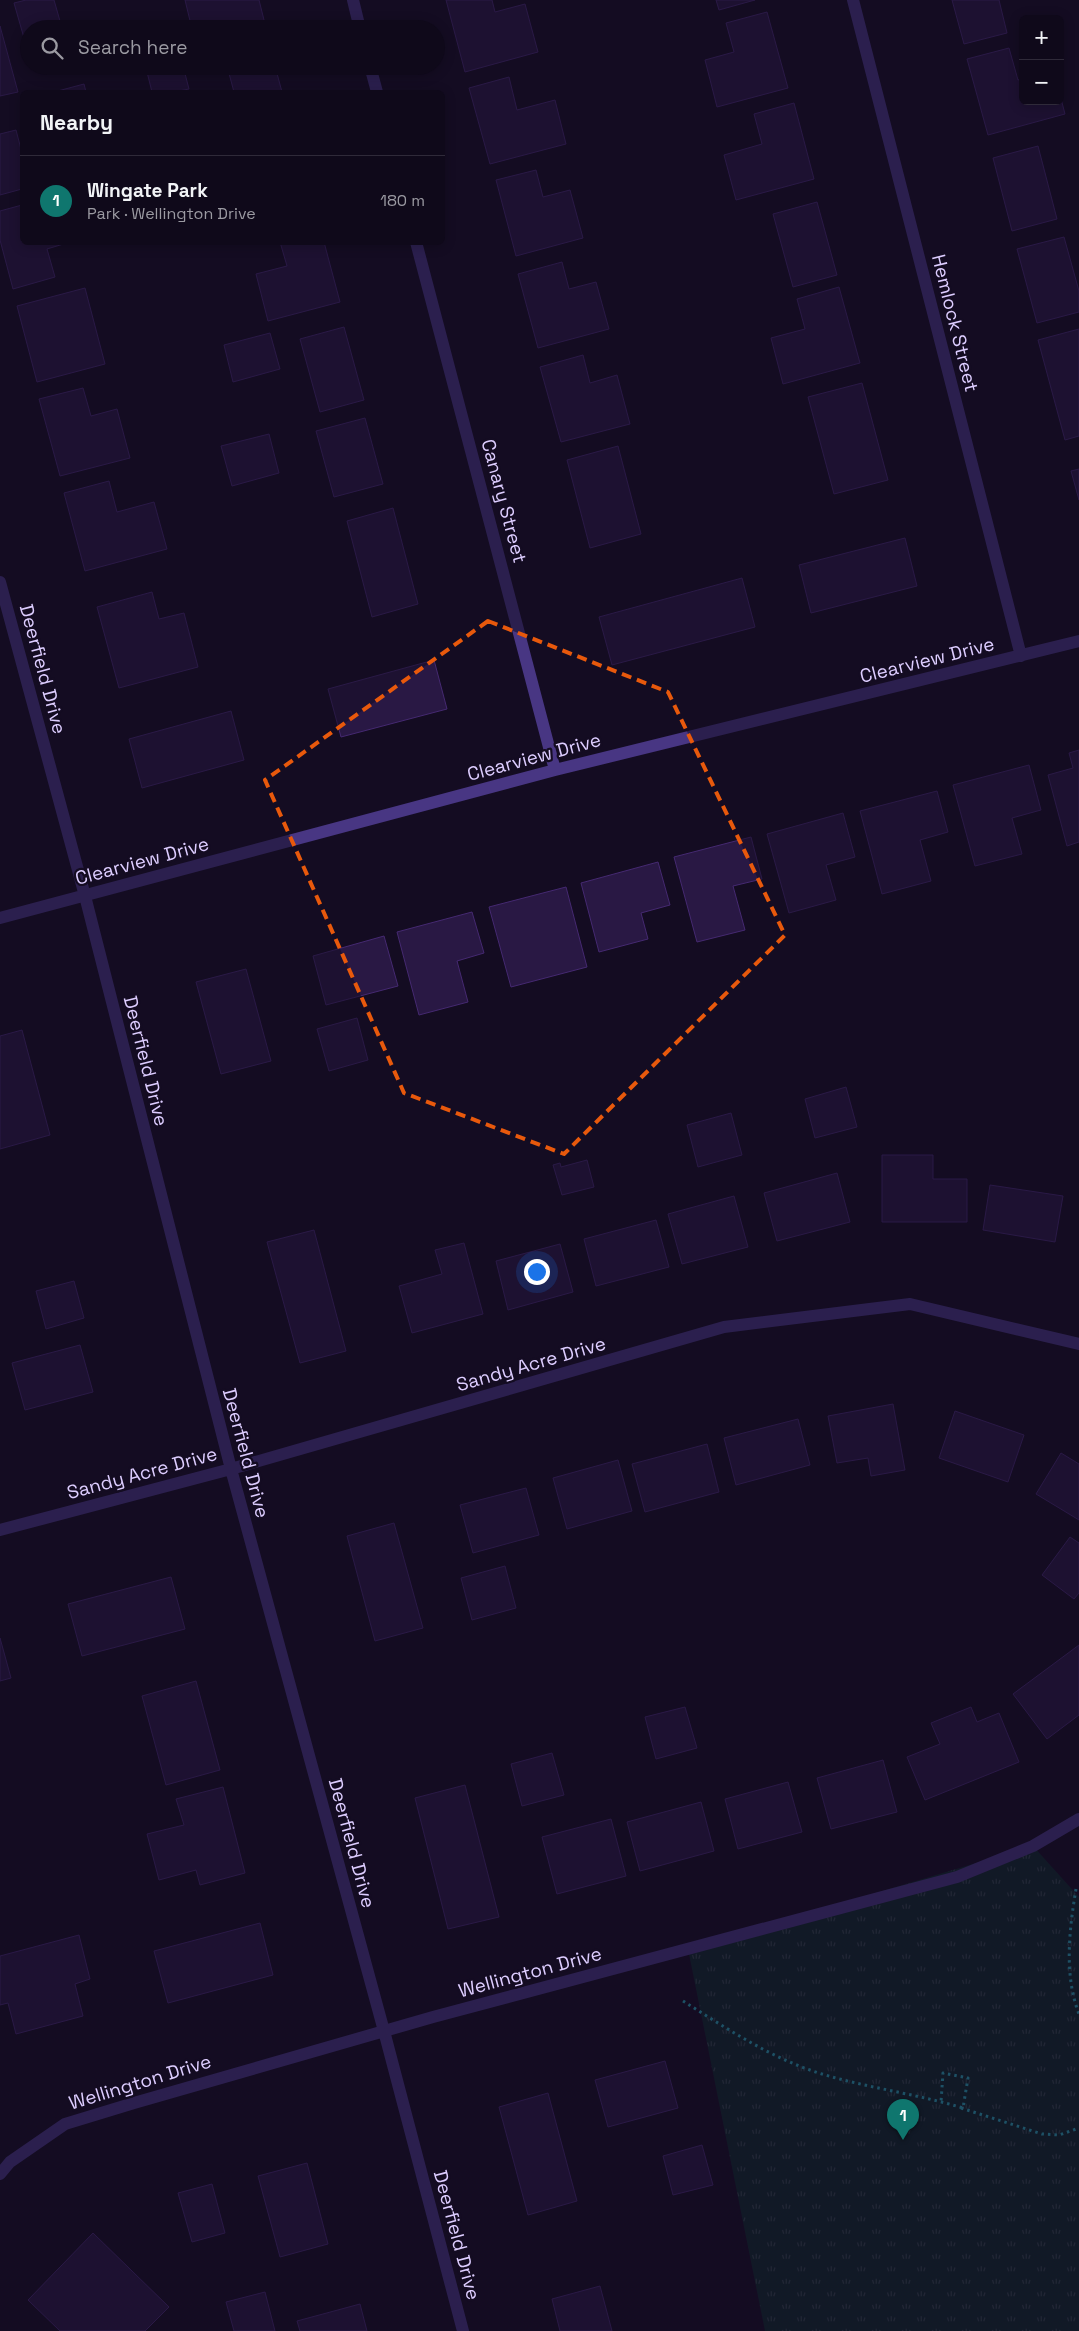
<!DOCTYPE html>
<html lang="en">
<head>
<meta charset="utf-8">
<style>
  body { margin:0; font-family:"Space Grotesk",sans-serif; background:#181223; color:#f1f3f6 }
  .controls { position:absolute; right:15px; top:15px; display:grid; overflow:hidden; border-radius:8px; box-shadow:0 2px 12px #0003 }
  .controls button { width:45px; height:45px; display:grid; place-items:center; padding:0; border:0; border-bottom:1px solid #2f2a39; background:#0f091a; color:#f1f3f6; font:25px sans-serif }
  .you { position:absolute; left:536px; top:1271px; width:18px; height:18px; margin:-12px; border:4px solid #fff; border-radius:50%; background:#1a73e8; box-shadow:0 0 0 8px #1a73e833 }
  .badge { display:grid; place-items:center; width:32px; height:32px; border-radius:50%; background:#0f766e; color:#fff; font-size:16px; font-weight:700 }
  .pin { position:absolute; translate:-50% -41px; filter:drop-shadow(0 1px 2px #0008) }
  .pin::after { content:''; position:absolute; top:26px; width:18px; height:15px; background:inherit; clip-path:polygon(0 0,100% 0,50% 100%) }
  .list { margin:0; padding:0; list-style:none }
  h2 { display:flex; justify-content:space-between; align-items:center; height:65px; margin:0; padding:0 20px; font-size:21px }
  h2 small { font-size:16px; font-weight:400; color:#9b9aa2 }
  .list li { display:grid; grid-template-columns:32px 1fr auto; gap:15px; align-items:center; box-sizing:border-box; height:90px; padding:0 20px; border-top:1px solid #2f2a39 }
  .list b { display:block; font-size:19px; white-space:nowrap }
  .list p { margin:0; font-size:16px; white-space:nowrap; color:#9b9aa2 }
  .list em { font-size:16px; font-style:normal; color:#9b9aa2 }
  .icon { flex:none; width:28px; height:28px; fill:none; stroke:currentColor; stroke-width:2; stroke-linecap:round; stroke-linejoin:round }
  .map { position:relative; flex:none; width:1079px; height:2331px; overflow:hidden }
  .search { position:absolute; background:#0f091a; box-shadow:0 2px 12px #0003; left:20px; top:20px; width:425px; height:55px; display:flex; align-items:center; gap:12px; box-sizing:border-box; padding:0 18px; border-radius:28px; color:#9b9aa2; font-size:19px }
  .panel { position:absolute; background:#0f091a; box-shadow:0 2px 12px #0003; left:20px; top:90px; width:425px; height:155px; border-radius:8px }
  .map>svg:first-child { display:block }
</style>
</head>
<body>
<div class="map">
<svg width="1079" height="2331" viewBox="0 0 1079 2331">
  <defs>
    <pattern id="park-tufts" width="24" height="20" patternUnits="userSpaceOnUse" patternTransform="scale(1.25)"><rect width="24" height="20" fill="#0f282c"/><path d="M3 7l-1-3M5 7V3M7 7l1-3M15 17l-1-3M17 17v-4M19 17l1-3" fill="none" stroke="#32464c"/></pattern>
  </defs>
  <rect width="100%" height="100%" fill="#140c22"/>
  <path fill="url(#park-tufts)" d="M1033,1846L1079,1897V2331H765L688,1949Z"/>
  <path fill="#291844" stroke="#452971" d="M26,0H54L62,28L29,29V37L24,38L14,3Z
    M185,0H259L265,24L248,29H192Z
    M446,0H492L495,12L525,4L538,52L465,72Z
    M716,0H755L719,10Z
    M952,0H999L1007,33L964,44Z
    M767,12L788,88L717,107L705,60L734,52L726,23Z
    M0,26L18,92L0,96Z
    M1009,48L1018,80L1023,78V101H1060V95L1065,114L988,135L967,59Z
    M152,66H183L189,89L174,92H152L146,68Z
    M227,66H275L282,92H234Z
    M509,77L517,110L555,100L566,144L490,164L469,88Z
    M84,84L86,92H54Z
    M794,103L814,179L736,200L724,155L762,144L754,114Z
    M16,130L22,153V189L0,195V134Z
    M1038,146L1057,219L1012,231L993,158Z
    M536,170L543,197L570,190L583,238L516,256L496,180Z
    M817,202L837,275L793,287L773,214Z
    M22,205V242H70L47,249L55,277L13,289L0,240V211Z
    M1064,237L1079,291V312L1037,323L1017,249Z
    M280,242H324L340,302L268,321L256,274L287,266Z
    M562,262L569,289L596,282L609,329L538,348L518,274Z
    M839,287L860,363L783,384L771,338L805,329L797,299Z
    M85,288L105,364L37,382L17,306Z
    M344,327L364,400L320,412L300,339Z
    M1079,329V436L1065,440L1038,340Z
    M270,333L280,369L233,382L224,345Z
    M583,355L590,383L617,375L630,424L561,442L540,367Z
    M862,383L888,480L834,494L808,397Z
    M83,388L91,416L117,409L130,458L60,476L39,399Z
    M365,418L383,484L334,497L316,431Z
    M269,434L279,473L232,486L221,446Z
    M618,446L641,534L590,548L567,460Z
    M1079,469V500L1071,471Z
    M109,481L117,512L154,502L167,549L85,571L64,493Z
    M393,508L418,604L372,617L347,521Z
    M905,538L917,586L811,613L799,565Z
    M742,578L755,627L612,665L599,617Z
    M152,592L159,619L184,613L198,667L119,688L97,607Z
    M434,660L447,709L341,737L328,689Z
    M231,711L244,760L142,788L129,739Z
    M1079,750V842L1067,846L1048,775L1073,768L1069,753Z
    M1029,765L1041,810L1012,818L1022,854L975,866L953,785Z
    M937,791L948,832L920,840L931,881L882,894L860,811Z
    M843,813L855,857L826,865L836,900L789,913L767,834Z
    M751,837L762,879L733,886L745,930L697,942L674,857Z
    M658,862L670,905L641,913L648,939L599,952L581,883Z
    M566,887L587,967L511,987L489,907Z
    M472,912L484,953L457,961L468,1002L419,1015L397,932Z
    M384,936L398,986L326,1005L313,956Z
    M246,969L271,1061L221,1074L196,982Z
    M357,1018L368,1060L329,1071L317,1029Z
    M22,1030L50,1135L0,1149V1036Z
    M846,1087L857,1127L815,1138L805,1099Z
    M731,1113L742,1155L698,1167L687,1125Z
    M882,1155H933V1179H967V1222H882Z
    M587,1160L594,1187L562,1195L553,1165L560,1163L561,1167Z
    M837,1173L850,1222L777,1241L764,1193Z
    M990,1185L1063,1196L1055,1242L983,1230Z
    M734,1196L748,1247L682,1264L668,1214Z
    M656,1220L669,1267L596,1286L584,1239Z
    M314,1230L346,1351L300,1363L267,1242Z
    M464,1243L483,1314L412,1333L399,1286L442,1274L435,1250Z
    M560,1244L573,1292L508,1310L496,1261Z
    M74,1281L84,1318L46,1329L36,1291Z
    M80,1345L93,1392L25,1410L12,1363Z
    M893,1404L905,1470L871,1476L868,1458L837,1463L828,1416Z
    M955,1411L1024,1435L1008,1482L939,1458Z
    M798,1419L810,1465L736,1485L724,1438Z
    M707,1444L719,1492L645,1512L632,1464Z
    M1061,1453L1079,1464V1520L1036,1494Z
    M618,1460L632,1511L567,1529L553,1478Z
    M526,1488L539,1535L473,1553L460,1505Z
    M394,1523L423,1628L375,1641L347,1536Z
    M1070,1537L1079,1543V1593L1074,1599L1042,1575Z
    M505,1566L516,1608L472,1620L461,1578Z
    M171,1577L185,1629L82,1656L68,1604Z
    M0,1638L11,1678L0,1681Z
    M1079,1645V1715L1047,1739L1013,1694Z
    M196,1681L220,1770L166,1785L142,1696Z
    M685,1707L697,1748L656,1759L645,1717Z
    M971,1707L977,1722L999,1713L1019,1762L925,1800L907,1757L940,1744L931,1723Z
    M552,1753L564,1795L522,1806L511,1764Z
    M883,1760L897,1812L831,1829L817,1778Z
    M788,1782L802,1832L738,1849L725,1799Z
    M465,1785L499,1917L448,1929L415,1798Z
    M223,1787L245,1873L200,1885L196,1870L159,1880L147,1834L184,1825L176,1799Z
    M701,1802L714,1851L640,1871L627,1822Z
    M611,1819L626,1876L557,1894L542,1837Z
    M260,1923L273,1975L168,2003L154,1951Z
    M79,1935L90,1979L75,1984L83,2016L16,2034L8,2003L0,2005V1956Z
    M665,2061L678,2108L608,2127L595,2080Z
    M548,2093L577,2201L528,2215L499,2107Z
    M702,2145L713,2185L673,2195L663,2156Z
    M307,2163L328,2244L280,2257L258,2176Z
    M212,2184L225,2233L192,2242L178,2193Z
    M93,2233L169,2307L145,2331H60L28,2300Z
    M600,2286L612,2331H560L552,2299Z
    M265,2292L275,2331H234L226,2302Z
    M360,2304L367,2331H300L297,2321Z"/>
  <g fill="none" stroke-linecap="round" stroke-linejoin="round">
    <path stroke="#29a4b7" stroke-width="3" stroke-dasharray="2.5 4" stroke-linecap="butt" d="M1076,1889C1069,1931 1064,1975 1079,2014
      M683,2001C726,2028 772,2059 822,2074C868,2088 917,2094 963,2108L968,2078L943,2073L941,2102
      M961,2108L1042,2134L1059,2135L1079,2128"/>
    <path stroke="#483683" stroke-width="12" d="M353,0L360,29
      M853,0L1021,656
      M370,66L377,92
      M416,242L555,770
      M0,582L85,896L231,1469L384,2031L463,2331
      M0,918L555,770L1079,641
      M0,1530L231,1469L724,1327L910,1304L1079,1344
      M0,2174L10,2162L65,2124L134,2103L433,2017L957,1877L1033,1846L1079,1819"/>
  </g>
  <path d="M0 0H1079V2331H0ZM488,621L668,692L785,935L564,1154L404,1093L265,780Z" fill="#140c22" fill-opacity=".55" fill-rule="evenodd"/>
  <path fill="none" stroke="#e8590c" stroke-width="4" stroke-dasharray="10 6" stroke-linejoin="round" d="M488,621L668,692L785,935L564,1154L404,1093L265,780Z"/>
  <g text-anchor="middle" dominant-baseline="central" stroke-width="4.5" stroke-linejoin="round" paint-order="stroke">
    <g font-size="19" fill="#ddcdff" stroke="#140c22">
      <text transform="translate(955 323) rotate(76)">Hemlock Street</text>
      <text transform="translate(504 501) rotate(75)">Canary Street</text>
      <text transform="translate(927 660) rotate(-14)">Clearview Drive</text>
      <text transform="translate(43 669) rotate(75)">Deerfield Drive</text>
      <text transform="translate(534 757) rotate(-15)">Clearview Drive</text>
      <text transform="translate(142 861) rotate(-15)">Clearview Drive</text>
      <text transform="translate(146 1061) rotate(76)">Deerfield Drive</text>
      <text transform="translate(531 1364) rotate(-16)">Sandy Acre Drive</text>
      <text transform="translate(246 1453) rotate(75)">Deerfield Drive</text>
      <text transform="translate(142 1473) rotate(-15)">Sandy Acre Drive</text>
      <text transform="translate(352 1843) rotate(75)">Deerfield Drive</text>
      <text transform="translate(530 1972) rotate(-15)">Wellington Drive</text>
      <text transform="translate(140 2082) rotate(-17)">Wellington Drive</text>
      <text transform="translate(457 2235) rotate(75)">Deerfield Drive</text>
    </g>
  </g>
</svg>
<div class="controls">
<button>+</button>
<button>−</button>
</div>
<div class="you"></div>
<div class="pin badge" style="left:903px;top:2140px">1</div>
<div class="search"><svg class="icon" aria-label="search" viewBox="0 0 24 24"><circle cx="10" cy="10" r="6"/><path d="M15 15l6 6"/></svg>Search here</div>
<section class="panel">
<h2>Nearby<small></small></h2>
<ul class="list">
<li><span class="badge">1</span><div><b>Wingate Park</b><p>Park · Wellington Drive</p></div><em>180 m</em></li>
</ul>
</section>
</div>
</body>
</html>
